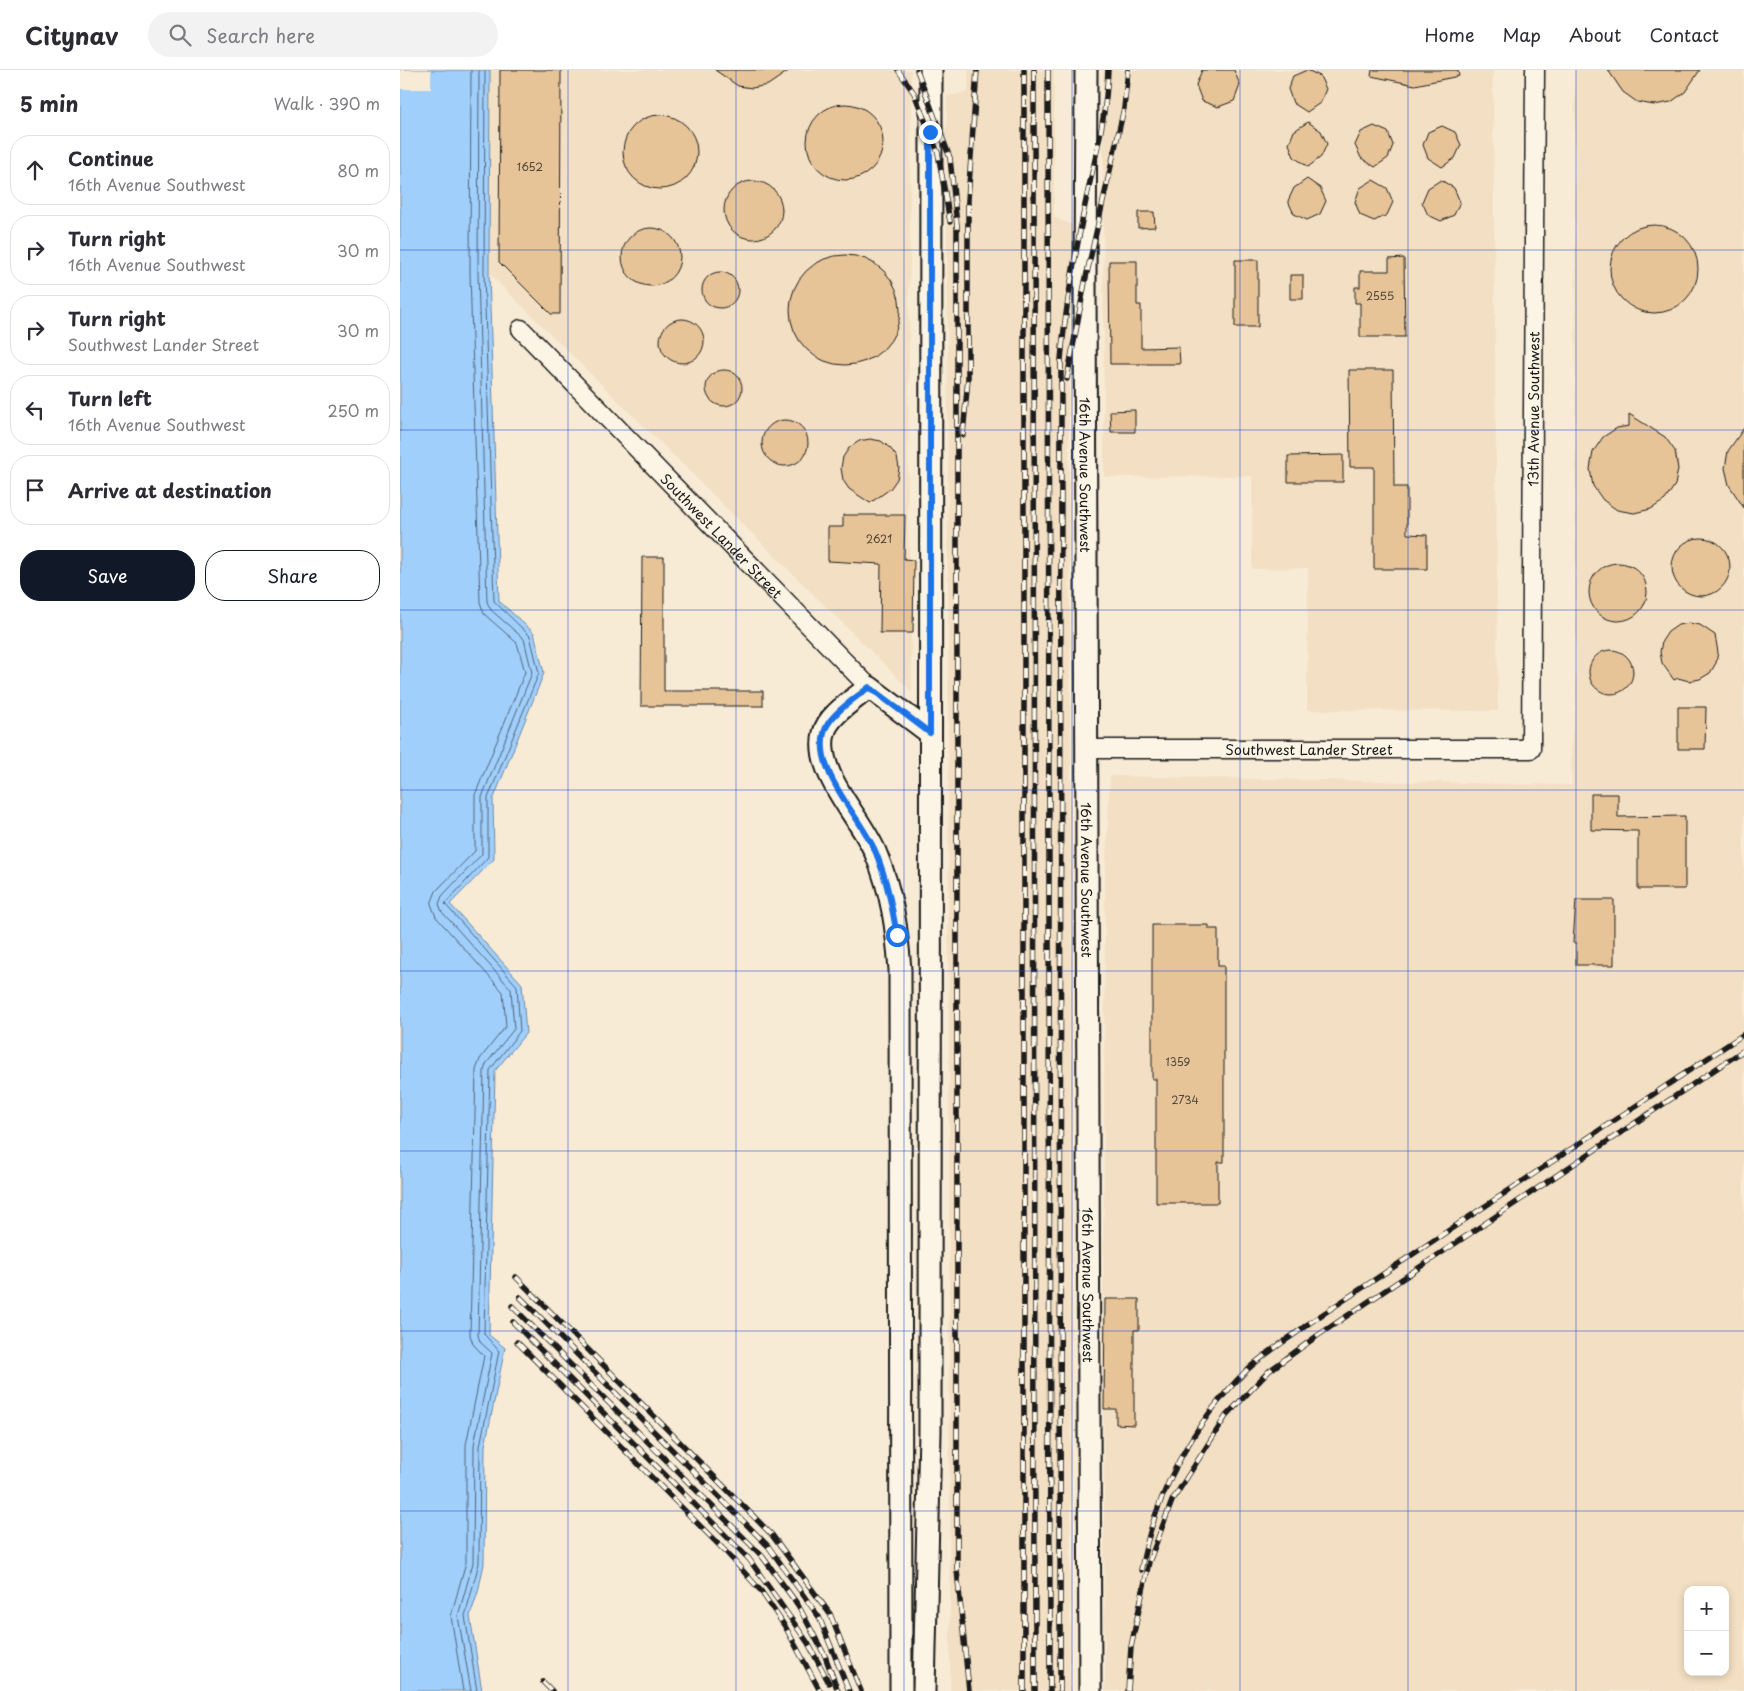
<!DOCTYPE html>
<html lang="en">
<head>
<meta charset="utf-8">
<style>
  body { margin:0; font-family:"Playpen Sans",sans-serif; background:#f2f2f3; color:#2b2b33 }
  .controls { position:absolute; right:15px; bottom:15px; display:grid; overflow:hidden; border-radius:10px; box-shadow:0 2px 8px #0003 }
  .controls button { width:45px; height:45px; display:grid; place-items:center; padding:0; border:0; border-bottom:1px solid #e1e1e2; background:#fff; color:#2b2b33; font:25px sans-serif }
  .stop { position:absolute; width:15px; height:15px; margin:-11px; border:4px solid #1a73e8; border-radius:50%; background:#fff }
  .stop.end { background:#1a73e8; border-color:#fff; box-shadow:0 1px 5px #0008 }
  .list { margin:0; padding:0; list-style:none }
  h2 { display:flex; justify-content:space-between; align-items:center; height:65px; margin:0; padding:0 20px; font-size:21px }
  h2 small { font-size:16px; font-weight:400; color:#7c7c81 }
  .list li { display:grid; grid-template-columns:32px 1fr auto; gap:15px; align-items:center; box-sizing:border-box; height:70px; margin:0 10px 10px; padding:0 10px; border:1px solid #e1e1e2; border-radius:20px }
  .list b { display:block; font-size:19px; white-space:nowrap }
  .list p { margin:0; font-size:16px; white-space:nowrap; color:#7c7c81 }
  .list em { font-size:16px; font-style:normal; color:#7c7c81 }
  .actions { display:flex; gap:10px; padding:15px 20px }
  .actions a { flex:1; padding:11px 0; border:1px solid #111827; border-radius:20px; text-align:center; font-size:18px; color:#111827 }
  .actions .main { background:#111827; color:#fff }
  .icon { flex:none; width:28px; height:28px; fill:none; stroke:currentColor; stroke-width:2; stroke-linecap:round; stroke-linejoin:round }
  .map { position:relative; flex:none; width:1344px; height:1621px; overflow:hidden }
  header { display:flex; align-items:center; gap:30px; box-sizing:border-box; height:70px; padding:0 25px; background:#fff; border-bottom:1px solid #e1e1e2 }
  header strong { font-size:24px }
  nav { display:flex; gap:28px; margin-inline-start:auto; font-size:18px }
  .search { width:350px; height:45px; background:#f2f2f3; display:flex; align-items:center; gap:12px; box-sizing:border-box; padding:0 18px; border-radius:28px; color:#7c7c81; font-size:19px }
  main { display:flex }
  aside { flex:1; background:#fff }
  .map>svg:first-child { display:block }
</style>
</head>
<body>
<header>
<strong>Citynav</strong>
<div class="search"><svg class="icon" aria-label="search" viewBox="0 0 24 24"><circle cx="10" cy="10" r="6"/><path d="M15 15l6 6"/></svg>Search here</div>
<nav><a>Home</a><a>Map</a><a>About</a><a>Contact</a></nav>
</header>
<main>
<aside>
<h2>5 min<small>Walk · 390 m</small></h2>
<ul class="list">
<li><svg class="icon" aria-label="ahead" viewBox="0 0 24 24"><path d="M12 20V5M6 11l6-6 6 6"/></svg><div><b>Continue</b><p>16th Avenue Southwest</p></div><em>80 m</em></li>
<li><svg class="icon" aria-label="right" viewBox="0 0 24 24"><path d="M7 20v-9h11M14 6l5 5-5 5"/></svg><div><b>Turn right</b><p>16th Avenue Southwest</p></div><em>30 m</em></li>
<li><svg class="icon" aria-label="right" viewBox="0 0 24 24"><path d="M7 20v-9h11M14 6l5 5-5 5"/></svg><div><b>Turn right</b><p>Southwest Lander Street</p></div><em>30 m</em></li>
<li><svg class="icon" aria-label="left" viewBox="0 0 24 24"><path d="M17 20v-9H6M10 6l-5 5 5 5"/></svg><div><b>Turn left</b><p>16th Avenue Southwest</p></div><em>250 m</em></li>
<li><svg class="icon" aria-label="arrive" viewBox="0 0 24 24"><path d="M6 21V4h12l-3 4 3 4H6"/></svg><div><b>Arrive at destination</b></div></li>
</ul>
<div class="actions"><a class="main">Save</a><a>Share</a></div>
</aside>
<div class="map">
<svg width="1344" height="1621" viewBox="0 0 1344 1621">
  <rect width="100%" height="100%" fill="#f8ebd6"/>
  <filter id="ink" filterUnits="userSpaceOnUse"><feTurbulence type="fractalNoise" baseFrequency=".02" numOctaves="2"/><feDisplacementMap in="SourceGraphic" scale="10" xChannelSelector="R" yChannelSelector="G"/><feConvolveMatrix kernelMatrix="1 2 1 2 8 2 1 2 1" color-interpolation-filters="sRGB"/></filter>
  <g filter="url(#ink)">
    <path fill="#f3dfc3" fill-rule="evenodd" d="M90,0H511L508,441L512,622L89,203Z
      M568,0H654V147L672,155L669,350L673,1017L670,1621H550L547,26L568,22Z
      M703,0H1093L1098,641L907,640L908,498L852,499V406L704,407Z
      M1175,0H1344V1621H705L703,1268L705,810L710,706L1172,715L1171,673L1176,637ZM1288,1520H1325V1602H1288Z"/>
    <path fill="#a0cffc" stroke="#6b87a2" d="M0,0H90L89,203L99,531L134,563L144,603L93,730L94,789L50,834L122,914L126,963L95,1001L89,1265L105,1278L85,1376L84,1494L78,1522L70,1546L82,1621H0Z"/>
    <path fill="#f8ebd6" d="M0,0H31V19H0Z"/>
    <g fill="none" stroke-linecap="round" stroke-linejoin="round">
      <path stroke="#516476" stroke-width="1" d="M63,1621L51,1546L66,1492V1375L84,1286L73,1274L70,1265L76,1000L80,989L106,956L103,922L36,847L31,834L36,821L75,781V725L125,602L117,573L84,544L80,532L70,203L71,0
        M71,1621L58,1546L73,1493L74,1375L92,1283L80,1272L78,1265L84,1001L86,994L114,959L111,919L42,842L39,834L42,826L82,784V727L132,603L124,569L91,540L87,532L78,203L79,0
        M77,1621L65,1546L79,1493L80,1376L99,1281L84,1264L90,1000L120,961L117,916L45,834L88,787V728L139,603L130,566L94,531L84,203L85,0"/>
    </g>
    <path fill="#e7c498" stroke="#1c1c1c" d="M100,0H161L160,244H151L99,192Z
      M315,0H390L368,15L352,18L338,16Z
      M802,0H834L840,15L834,31L818,37L802,31L796,15Z
      M907,0L920,6L926,19L920,33L907,42L893,33L888,19L893,6Z
      M972,0H1058L1059,6L1015,15L971,6Z
      M1208,0H1300L1285,22L1271,32L1254,35L1237,32L1223,22Z
      M407 72a38 38 0 1 1 76 0a38 38 0 1 1-76 0Z
      M223 82a37 37 0 1 1 74 0a37 37 0 1 1-74 0Z
      M908,52L921,61L927,74L921,87L908,97L894,87L889,74L894,61Z
      M974,56L988,62L993,75L988,88L975,97L961,88L955,75L961,62Z
      M1042,56L1055,62L1061,75L1055,88L1042,97L1028,88L1023,75L1028,62Z
      M907,109L920,118L926,131L920,144L907,150L894,144L888,131L894,118Z
      M973,110L987,118L993,132L987,145L974,151L960,145L955,132L960,118Z
      M1041,110L1054,118L1060,132L1054,145L1041,151L1028,145L1022,132L1028,118Z
      M324 140a29 29 0 1 1 58 0a29 29 0 1 1-58 0Z
      M738,142H754L755,157L738,158Z
      M1210 199a44 44 0 1 1 88 0a44 44 0 1 1-88 0Z
      M222 187a29 29 0 1 1 58 0a29 29 0 1 1-58 0Z
      M390 240a55 55 0 1 1 110 0a55 55 0 1 1-110 0Z
      M1004,188L1005,267H960V233H955V217H960V201H989V189Z
      M835,190H858V257H835Z
      M709,191H737V235H741V278L779,277L780,294H710Z
      M302 220a18 18 0 1 1 36 0a18 18 0 1 1-36 0Z
      M890,205H903V229H890Z
      M260 271a22 22 0 1 1 44 0a22 22 0 1 1-44 0Z
      M949,300H993L994,417H1007V464L1027,465V499H974V397H950Z
      M306 318a18 18 0 1 1 36 0a18 18 0 1 1-36 0Z
      M735,340V362H711L710,341Z
      M1229,344L1265,367L1275,381L1278,399L1275,415L1265,430L1251,439L1234,443L1217,440L1203,430L1193,416L1190,399L1193,382L1203,367L1217,358L1229,356Z
      M362 373a23 23 0 1 1 46 0a23 23 0 1 1-46 0Z
      M1344,358V438L1329,415L1325,398L1328,381Z
      M470,369L481,371L490,378L497,387L499,398L497,409L490,419L470,433L449,419L443,410L441,398L443,387L449,378L459,371Z
      M943,385V412H888V386Z
      M443,445H505L504,489L514,490L513,563H480L481,494L428,491V457H443Z
      M1272 497a29 29 0 1 1 58 0a29 29 0 1 1-58 0Z
      M242,487H264V621H363V636H241Z
      M1189 522a29 29 0 1 1 58 0a29 29 0 1 1-58 0Z
      M1289,553L1300,555L1315,565L1318,582L1316,593L1310,603L1300,609L1289,611L1278,608L1274,610L1262,593L1260,582L1262,571L1268,562L1278,555Z
      M1189 602a22 22 0 1 1 44 0a22 22 0 1 1-44 0Z
      M1278,637H1306L1305,679H1278Z
      M1191,724H1218V747L1285,746V819H1238V761L1191,760Z
      M1176,830H1214V895H1176V873H1173Z
      M752,855H809V859H818V896H824V1092H818V1133H756V1009H752Z
      M705,1229H739V1260H734V1355L716,1354V1339H704Z"/>
    <g fill="none" stroke-linecap="round" stroke-linejoin="round">
      <g stroke="#1c1c1c" stroke-width="21">
        <g id="minor">
          <path id="s1" d="M121,259L469,617"/>
          <path id="s2" d="M687,679H1131L1135,0"/>
        </g>
      </g>
      <g stroke="#1c1c1c" stroke-width="25">
        <g id="tertiary">
          <path id="s3" d="M686,0L685,212L690,1621"/>
          <path d="M501,1621L500,900C497,859 492,822 476,784C462,748 414,704 424,663C428,645 455,629 469,617L530,663"/>
          <path d="M524,1621L530,1362L531,0"/>
        </g>
      </g>
      <use href="#minor" stroke="#fcf5e5" stroke-width="18"/>
      <use href="#tertiary" stroke="#fcf5e5" stroke-width="21"/>
      <g stroke="#1c1c1c" stroke-width="5.5">
        <path id="rail" d="M498,0L514,23L538,83L550,152
          M517,0L550,88L557,155V1500L569,1621
          M634,0L635,1621
          M648,0L650,1621
          M667,309L685,212L724,38L728,0
          M563,365L568,308V130L577,0
          M116,1207L372,1465L430,1544L461,1621
          M120,1227L368,1476L419,1547L449,1621
          M112,1236L362,1486L398,1535L425,1586L438,1621
          M113,1252L349,1489L408,1573L429,1613
          M117,1272L326,1482L361,1521L386,1558L420,1621
          M741,1500C755,1424 792,1354 847,1300C865,1283 889,1269 908,1254L1344,964
          M143,1612L152,1621
          M624,1621V0
          M660,1621L661,290C665,238 675,187 685,135C695,87 706,50 708,0
          M728,1621L731,1577L749,1492L772,1431L826,1346L869,1301L917,1266L1344,980"/>
      </g>
      <use href="#rail" stroke="#fcf5e5" stroke-width="4" stroke-dasharray="11" stroke-linecap="butt"/>
    </g>
  </g>
  <g fill="none" stroke-linecap="round" stroke-linejoin="round" filter="url(#ink)">
    <path stroke="#1a73e8" stroke-width="6" d="M497,865C492,837 487,810 476,783C462,748 414,703 424,663C428,645 455,629 469,617L530,663V62"/>
  </g>
  <path fill="none" stroke="#1d4ed8" stroke-width="1" stroke-opacity="0.55" d="M168,0V1621M336,0V1621M504,0V1621M672,0V1621M840,0V1621M1008,0V1621M1176,0V1621M0,180H1344M0,360H1344M0,540H1344M0,720H1344M0,901H1344M0,1081H1344M0,1261H1344M0,1441H1344"/>
  <g text-anchor="middle" dominant-baseline="central" stroke-width="5" stroke-linejoin="round" paint-order="stroke">
    <g font-size="11" fill="#4f463b">
      <text x="130" y="96">1652</text>
      <text x="980" y="225">2555</text>
      <text x="479" y="468">2621</text>
      <text x="778" y="991">1359</text>
      <text x="785" y="1029">2734</text>
    </g>
    <g font-size="14" fill="#1c1c1c" stroke="#fcf5e5">
      <text stroke="none"><textPath href="#s2" startOffset="784">13th Avenue Southwest</textPath></text>
      <text stroke="none"><textPath href="#s3" startOffset="405">16th Avenue Southwest</textPath></text>
      <text stroke="none"><textPath href="#s1" startOffset="288">Southwest Lander Street</textPath></text>
      <text stroke="none"><textPath href="#s2" startOffset="222">Southwest Lander Street</textPath></text>
      <text stroke="none"><textPath href="#s3" startOffset="810">16th Avenue Southwest</textPath></text>
      <text stroke="none"><textPath href="#s3" startOffset="1215">16th Avenue Southwest</textPath></text>
    </g>
  </g>
</svg>
<div class="controls">
<button>+</button>
<button>−</button>
</div>
<div class="stop" style="left:497px;top:865px"></div>
<div class="stop end" style="left:530px;top:62px"></div>
</div>
</main>
</body>
</html>
